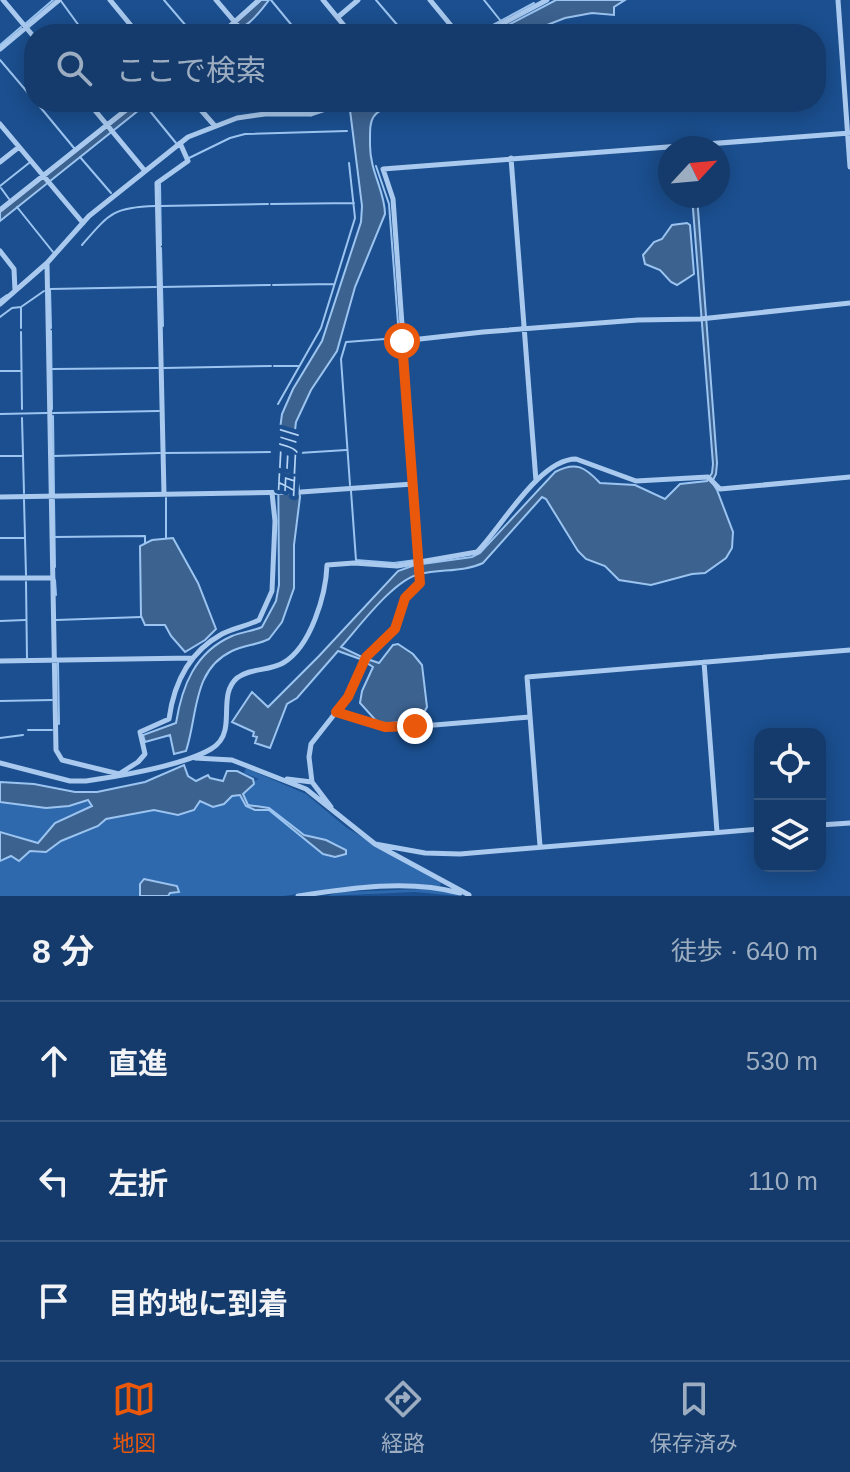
<!DOCTYPE html>
<html lang="ja">
<head>
<meta charset="utf-8">
<style>
  body { margin:0; font-family:Arial,"Noto Sans JP",sans-serif; background:#1d4271; color:#f1f3f6 }
  .controls { position:absolute; right:24px; bottom:24px; display:grid; overflow:hidden; border-radius:16px; box-shadow:0 4px 20px #0003 }
  .controls button { width:72px; height:72px; display:grid; place-items:center; padding:0; border:0; border-bottom:2px solid #33557e; background:#143b6b; color:#f1f3f6; font:40px sans-serif }
  .compass { position:absolute; left:658px; top:136px; width:72px; height:72px; border-radius:50%; background:#143b6b; box-shadow:0 4px 20px #0003; rotate:64deg }
  .stop { position:absolute; width:24px; height:24px; margin:-18px; border:6px solid #ea580c; border-radius:50%; background:#fff }
  .stop.end { background:#ea580c; border-color:#fff; box-shadow:0 2px 8px #0008 }
  .list { margin:0; padding:0; list-style:none }
  h2 { display:flex; justify-content:space-between; align-items:center; height:104px; margin:0; padding:0 32px; font-size:34px }
  h2 small { font-size:26px; font-weight:400; color:#9dadc1 }
  .list li { display:grid; grid-template-columns:52px 1fr auto; gap:24px; align-items:center; box-sizing:border-box; height:120px; padding:0 32px; border-top:2px solid #33557e }
  .list b { display:block; font-size:30px; white-space:nowrap }
  .list em { font-size:26px; font-style:normal; color:#9dadc1 }
  .icon { flex:none; width:44px; height:44px; fill:none; stroke:currentColor; stroke-width:2; stroke-linecap:round; stroke-linejoin:round }
  .map { position:relative; flex:none; width:850px; height:896px; overflow:hidden }
  .search { position:absolute; background:#143b6b; box-shadow:0 4px 20px #0003; left:24px; right:24px; top:24px; height:88px; display:flex; align-items:center; gap:20px; box-sizing:border-box; padding:0 28px; border-radius:32px; color:#9dadc1; font-size:30px }
  .sheet { height:464px; background:#143b6b }
  nav { display:flex; justify-content:space-around; align-items:center; box-sizing:border-box; height:112px; border-top:2px solid #33557e; background:#143b6b; font-size:22px; color:#9dadc1 }
  nav a { display:grid; justify-items:center; gap:4px }
  nav .on { color:#ea580c }
  .map>svg:first-child { display:block }
</style>
</head>
<body>
<div class="map">
<svg width="850" height="896" viewBox="0 0 850 896">
  <rect width="100%" height="100%" fill="#1b4f8f"/>
  <path fill="#2e69ad" d="M246,768L306,794L347,828L441,883L440,886L352,887L283,896H168L170,893L179,892L167,883L146,879L140,884V896H0V861L10,855L21,860L30,851L46,852L60,841L95,828L106,819L154,810L178,815L194,810L200,801L213,807L232,796L241,795L243,801L252,809L269,810L329,857L326,840L310,838L265,807H253L246,803L243,794L254,784V781L259,779L244,773Z
    M88,800L91,803L89,808L53,825L41,842L18,840L15,835L0,832V802L46,808L69,806Z
    M422,889L444,891L459,896L415,892L327,896L340,892Z"/>
  <path fill="#3c6290" stroke="#9cc4f0" stroke-width="2" d="M261,0H269C258,15 242,34 223,34Z
    M556,0H625L614,7V15L592,13L565,18L524,34H491Z
    M138,102H149L0,221V212Z
    M356,102H397C369,115 370,116 370,145C370,172 385,191 385,214L355,287L337,351L311,390L296,422L293,447L300,497L294,545V588L282,622L269,639C257,645 244,645 232,651C192,670 198,715 186,751L174,754L170,735L145,742L143,735L176,723C182,686 195,652 232,636C242,632 253,631 262,627L276,601L279,585L278,444L282,414L293,389L322,341L361,222L362,206L350,110Z
    M692,196H697L717,463L716,474L712,482L717,490L733,532L732,548L726,558L705,573L692,574L651,585L619,580L605,566L586,559L578,551L546,499L542,497L483,563C464,572 441,569 420,574C394,579 359,627 341,647L362,657L363,660L338,651L297,698L287,704L270,748L255,743L257,737L253,736L254,732L232,722L252,692L268,707L319,656L398,571L415,565L472,557L480,553L555,472C576,461 585,467 600,483L635,485L665,499L680,484L707,481L712,473L713,464Z
    M687,223L690,225L694,274L677,285L671,282L660,270L645,264L643,255L654,242L662,239L672,225Z
    M173,538L198,583L216,629L205,640L185,652L171,636L165,625H145L141,616L140,546L152,540Z
    M398,644L413,654L422,665L427,707L422,716L414,721L379,724L360,703L362,691L373,667L367,663L370,660L379,663L393,645Z
    M184,765L188,776L196,781L208,775L210,778L223,781L227,771H237L253,779L254,784L243,794L248,805L269,808L304,835L326,840L346,850V854L335,857L323,854L269,810H255L246,806L240,795L232,796L224,804L213,807L200,801L194,810L178,815L154,810L106,819L98,826L61,841L46,852L30,851L19,861L11,856L0,861V832L38,843L55,823L92,806L88,800L69,806L46,808L0,802V782L34,784L75,792H97L145,782Z
    M144,879L177,886L179,892L170,893L168,896H140V884Z"/>
  <g fill="none" stroke-linecap="round" stroke-linejoin="round">
    <path stroke="#9cc4f0" stroke-width="2" d="M164,0L193,34
      M271,0L299,34
      M376,0L405,34
      M484,0L500,20
      M61,1L85,34
      M25,24L53,0
      M476,34L534,3
      M0,45L21,27
      M0,60L34,100
      M36,102L74,148
      M145,105L176,143
      M80,157L111,193
      M189,158L230,138L245,134L347,131
      M376,166L389,204L410,482
      M160,184L161,245
      M0,186L29,163
      M1,188L9,199
      M271,204L354,203
      M161,206L268,204
      M17,207L53,252
      M82,245C109,214 113,207 155,206
      M161,248L163,326
      M273,285L334,284
      M161,287L270,285
      M0,300L7,295
      M0,317L12,308L21,307L44,291
      M21,328V308
      M51,328L50,289L156,287
      M51,331L52,409
      M21,332L22,409
      M274,366H298
      M164,368L271,366
      M52,369L158,368
      M0,371H21
      M278,404L321,328L355,218L349,163
      M53,413L159,411
      M0,414L47,413
      M53,416L54,495
      M22,418L24,493
      M164,453L270,452
      M299,453L346,450
      M0,456H23
      M53,456L160,453
      M350,485L341,359L346,342L398,338
      M351,491L356,560L394,563L416,560L411,487
      M166,498V538
      M24,500L26,575
      M54,500L55,567
      M55,537L145,536V543
      M0,538H24
      M55,580L56,595
      M26,582L27,659
      M56,620L141,617
      M0,621L25,620
      M58,663L59,724
      M0,701L52,700
      M28,730H52
      M0,738L23,735"/>
    <path stroke="#a9c9ee" stroke-width="5" d="M3,0L34,37
      M110,0L138,34
      M216,0L245,34
      M323,0L351,34
      M430,0L458,34
      M838,0L850,167
      M338,17L358,0
      M221,34L259,0
      M483,34L547,0
      M0,49L59,0
      M88,102L145,171
      M194,102L214,125
      M302,102L311,114
      M0,124L83,223
      M511,158L536,481
      M0,162L19,147
      M0,210L136,102
      M0,251L14,269L15,291
      M47,263L56,750L62,760L119,774L138,762L145,754L140,732L169,719C174,682 189,652 222,634C233,628 247,626 259,620L272,591L275,521L272,493
      M0,304L47,263L89,216L188,137L237,118L265,114H311L347,102
      M402,341L483,332L638,320L700,319L850,303
      M164,494L157,183L188,161L180,143
      M0,497L301,492L413,484
      M419,562L393,199L383,169L850,133
      M0,578H53
      M0,661L192,658
      M704,662L717,832
      M336,712L385,727L398,728L530,717
      M195,758L232,760L306,789L375,844L469,895
      M0,763L70,781H86C120,776 182,766 211,749C218,745 223,739 225,730C229,713 222,691 237,678C250,668 269,671 283,663C311,647 326,594 327,565L354,563L397,566L477,552C501,528 539,459 576,459L636,481L708,477L720,489L850,477
      M287,779L312,782L309,757L311,744L348,697L366,657L395,629L405,598L420,583V562
      M312,782L331,807
      M820,825L850,823
      M375,844L425,853L460,854L760,829
      M540,846L527,677L850,650
      M298,896C350,888 408,879 460,893"/>
  </g>
  <g fill="none" stroke-linecap="round" stroke-linejoin="round">
    <path stroke="#ea580c" stroke-width="10" d="M402,341L420,583L405,598L395,629L366,657L348,697L336,712L385,727L415,726"/>
  </g>
  <g text-anchor="middle" dominant-baseline="central" stroke-width="8" stroke-linejoin="round" paint-order="stroke">
    <g font-size="22" font-style="italic" fill="#b5d3f5" stroke="#1b4f8f">
      <text transform="translate(288 464) rotate(-87)">五三川</text>
    </g>
  </g>
</svg>
<div class="controls">
<button><svg class="icon" aria-label="locate" viewBox="0 0 24 24"><circle cx="12" cy="12" r="6"/><path d="M12 2v4M12 18v4M2 12h4M18 12h4"/></svg></button>
<button><svg class="icon" aria-label="layers" viewBox="0 0 24 24"><path d="M12 4l9 5-9 5-9-5zM3 14l9 5 9-5"/></svg></button>
</div>
<svg class="compass" viewBox="-18 -18 36 36"><path d="M0-13l5 13h-10z" fill="#e53935"/><path d="M0 13l5-13h-10z" fill="#9dadc1"/></svg>
<div class="stop" style="left:402px;top:341px"></div>
<div class="stop end" style="left:415px;top:726px"></div>
<div class="search"><svg class="icon" aria-label="search" viewBox="0 0 24 24"><circle cx="10" cy="10" r="6"/><path d="M15 15l6 6"/></svg>ここで検索</div>
</div>
<section class="sheet">
<h2>8 分<small>徒歩 · 640 m</small></h2>
<ul class="list">
<li><svg class="icon" aria-label="ahead" viewBox="0 0 24 24"><path d="M12 20V5M6 11l6-6 6 6"/></svg><div><b>直進</b></div><em>530 m</em></li>
<li><svg class="icon" aria-label="left" viewBox="0 0 24 24"><path d="M17 20v-9H6M10 6l-5 5 5 5"/></svg><div><b>左折</b></div><em>110 m</em></li>
<li><svg class="icon" aria-label="arrive" viewBox="0 0 24 24"><path d="M6 21V4h12l-3 4 3 4H6"/></svg><div><b>目的地に到着</b></div></li>
</ul>
</section>
<nav>
<a class="on"><svg class="icon" aria-label="map" viewBox="0 0 24 24"><path d="M3 6l6-2 6 2 6-2v14l-6 2-6-2-6 2zM9 4v14M15 6v14"/></svg>地図</a>
<a><svg class="icon" aria-label="directions" viewBox="0 0 24 24"><path d="M12 3l9 9-9 9-9-9zM9 14v-3h6M13 9l2 2-2 2"/></svg>経路</a>
<a><svg class="icon" aria-label="saved" viewBox="0 0 24 24"><path d="M7 4h10v16l-5-4-5 4z"/></svg>保存済み</a>
</nav>
</body>
</html>
